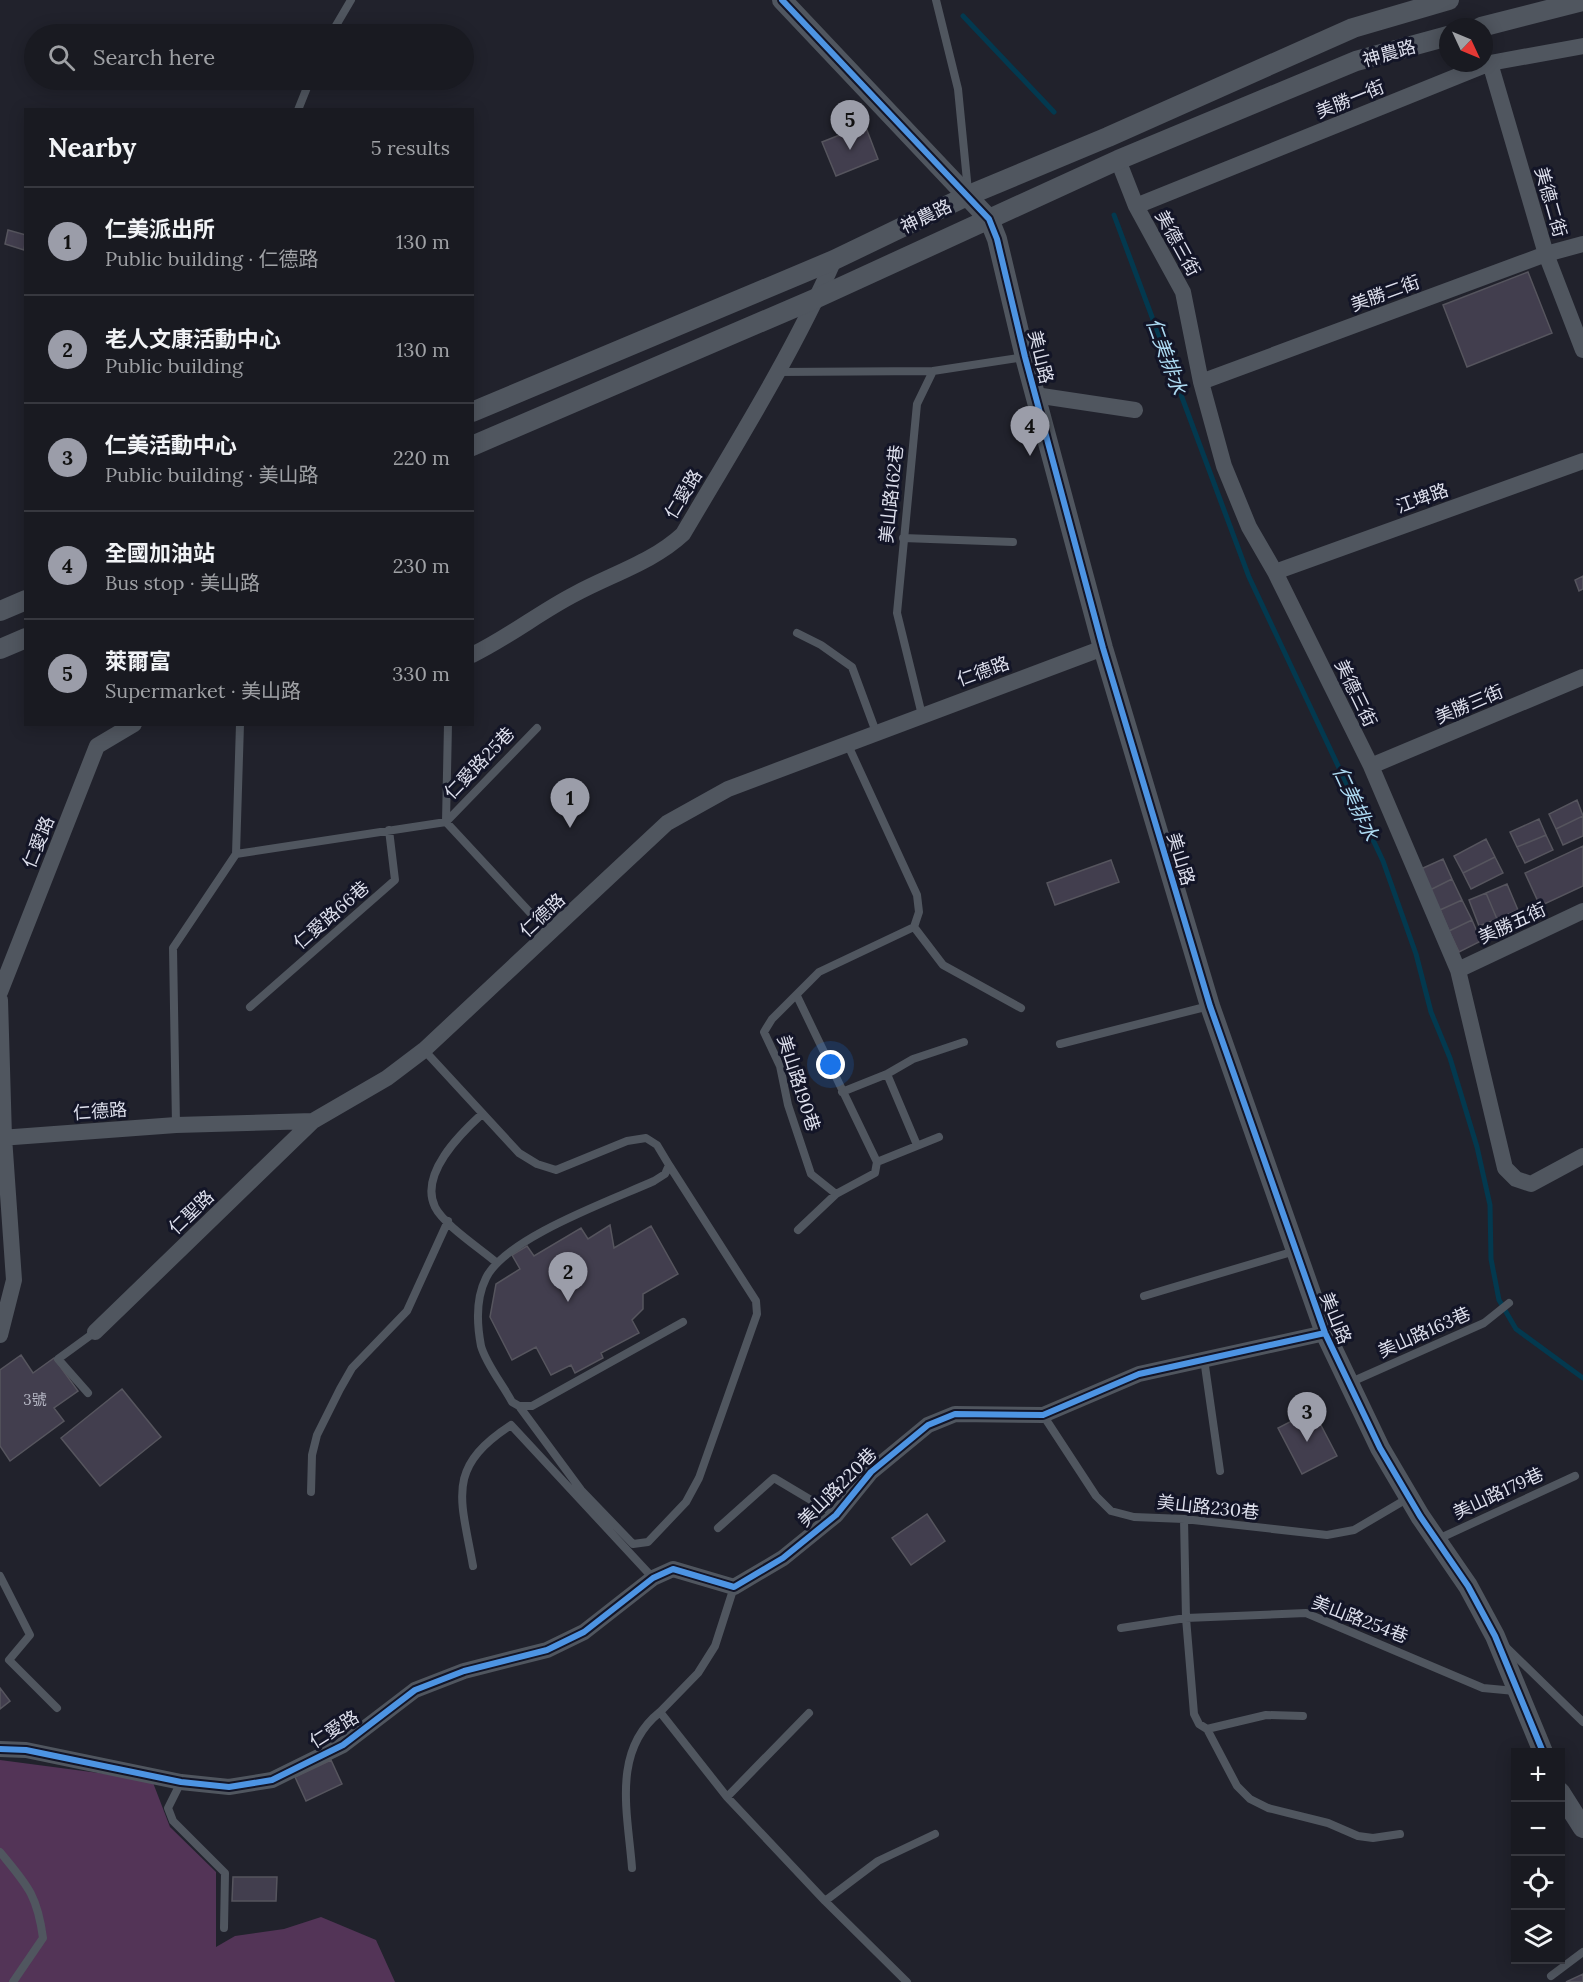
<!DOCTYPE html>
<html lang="en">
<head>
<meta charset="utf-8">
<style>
  body { margin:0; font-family:Lora,"Noto Sans TC",serif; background:#26272e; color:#f1f3f6 }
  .controls { position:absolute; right:18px; bottom:18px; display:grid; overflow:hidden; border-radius:0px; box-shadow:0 3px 15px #0003 }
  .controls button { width:54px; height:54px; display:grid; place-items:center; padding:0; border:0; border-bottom:2px solid #37383f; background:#191a21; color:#f1f3f6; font:30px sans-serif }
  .compass { position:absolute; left:1439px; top:18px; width:54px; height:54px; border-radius:50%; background:#191a21; box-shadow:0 3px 15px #0003; rotate:134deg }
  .you { position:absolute; left:831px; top:1065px; width:21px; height:21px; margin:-15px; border:4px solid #fff; border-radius:50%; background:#1a73e8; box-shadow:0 0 0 9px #1a73e833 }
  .badge { display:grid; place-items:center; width:39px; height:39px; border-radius:50%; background:#9b9da9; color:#111; font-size:20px; font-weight:700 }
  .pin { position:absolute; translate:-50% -50px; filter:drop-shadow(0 2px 3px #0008) }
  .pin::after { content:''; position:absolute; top:32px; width:21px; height:18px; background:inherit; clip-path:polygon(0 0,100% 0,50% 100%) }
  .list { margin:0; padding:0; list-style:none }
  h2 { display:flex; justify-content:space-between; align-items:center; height:78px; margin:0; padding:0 24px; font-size:26px }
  h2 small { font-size:20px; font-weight:400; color:#9fa1a5 }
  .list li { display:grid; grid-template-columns:39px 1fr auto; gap:18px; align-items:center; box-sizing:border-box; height:108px; padding:0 24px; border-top:2px solid #37383f }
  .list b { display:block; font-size:22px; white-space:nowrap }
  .list p { margin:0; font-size:20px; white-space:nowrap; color:#9fa1a5 }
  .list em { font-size:20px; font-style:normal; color:#9fa1a5 }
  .icon { flex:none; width:33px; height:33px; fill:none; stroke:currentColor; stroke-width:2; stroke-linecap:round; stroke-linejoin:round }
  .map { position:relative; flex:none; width:1583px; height:1982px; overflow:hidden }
  .search { position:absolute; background:#191a21; box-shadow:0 3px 15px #0003; left:24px; top:24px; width:450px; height:66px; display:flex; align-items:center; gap:15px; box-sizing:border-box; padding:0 21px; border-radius:33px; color:#9fa1a5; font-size:22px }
  .panel { position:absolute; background:#191a21; box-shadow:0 3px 15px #0003; left:24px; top:108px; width:450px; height:618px; border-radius:0px }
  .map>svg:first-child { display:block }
</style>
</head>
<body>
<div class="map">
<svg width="1583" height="1982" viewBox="0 0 1583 1982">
  <rect width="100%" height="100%" fill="#21222c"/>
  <path fill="#533457" d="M0,1760L152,1780L170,1827L216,1872V1947L235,1936L284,1929L321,1917L376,1940L395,1982H0Z"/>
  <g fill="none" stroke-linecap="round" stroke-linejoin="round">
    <path stroke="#03394f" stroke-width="5" d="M963,16L1054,112
      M1114,215L1249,577L1383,861L1416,954L1431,1012L1450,1058L1477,1147L1490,1205L1491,1259L1499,1300L1516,1329L1583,1378"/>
  </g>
  <path fill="#423e4e" stroke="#56555e" stroke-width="1.5" d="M865,125L878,159L836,176L822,142Z
    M8,230L26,235L24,250L5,244Z
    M1528,272L1552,333L1467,367L1443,305Z
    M1583,576V589L1579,591L1575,580Z
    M1577,800L1583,816L1556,829L1549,814Z
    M1583,816V836L1563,845L1556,829Z
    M1539,819L1546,835L1517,847L1510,832Z
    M1546,835L1553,850L1525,863L1517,847Z
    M1486,839L1495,857L1463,873L1454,856Z
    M1583,846V886L1540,906L1525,873Z
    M1495,857L1503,873L1471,889L1463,873Z
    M1443,859L1452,879L1430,890L1421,869Z
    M1111,860L1119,882L1055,905L1047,883Z
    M1452,879L1462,900L1440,910L1430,890Z
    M1507,884L1518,910L1497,919L1486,893Z
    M1486,893L1497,919L1479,926L1469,900Z
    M1462,900L1472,920L1449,931L1440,910Z
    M1472,920L1481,941L1459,952L1449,931Z
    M610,1225L614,1248L651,1226L678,1274L643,1294V1309L632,1320L639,1333L601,1353L603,1358L575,1373L571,1365L551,1375L536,1347L512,1360L490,1317L496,1284L520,1269L512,1255L527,1246L534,1256L581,1228L588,1239Z
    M21,1355L33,1373L54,1358L78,1391L54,1408L64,1421L10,1461L0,1446V1370Z
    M122,1389L161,1437L100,1486L61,1438Z
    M1313,1410L1337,1456L1302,1474L1278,1428Z
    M927,1514L945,1541L911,1565L892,1538Z
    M0,1688L10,1701L0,1709Z
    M331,1760L342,1784L306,1801L295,1777Z
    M233,1877H277L276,1901H232Z
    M1583,1974V1982H1566Z"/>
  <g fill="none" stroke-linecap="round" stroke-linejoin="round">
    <path stroke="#50565f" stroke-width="8" d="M936,0L958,89L968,191
      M331,34L351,0
      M298,110L310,80
      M778,372L933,371
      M903,538L1013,542
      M797,633L821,645L852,667L876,732
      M922,715L897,613L917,404L933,371L1024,357
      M448,724L446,822L550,934
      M236,854L240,724
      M914,927L943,965L1021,1008
      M797,996L877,1162L875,1173L836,1194L798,1230
      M250,1007L395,880L389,830
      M1060,1044L1209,1006
      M424,1050L519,1153L537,1164L556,1170L627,1141L646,1138L657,1145L669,1165L665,1174L654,1181C612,1200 505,1238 486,1278C476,1298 477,1325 481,1346C486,1364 503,1385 512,1402L519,1406H532L683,1322
      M887,1074L917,1145
      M842,1092L887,1074L913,1059L964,1042
      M482,1114C460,1134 419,1174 435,1207C444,1225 481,1249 497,1263
      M176,1125L173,948L236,854L446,822L537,728
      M877,1162L939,1137
      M836,1194L811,1174L788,1105L780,1066L764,1032L772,1019L819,972L914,927L919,912L917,895L847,743
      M1144,1296L1295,1251
      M1204,1359L1220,1471
      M1349,1383L1484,1323L1509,1303
      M88,1393L58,1359L95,1332
      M519,1406L581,1490L633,1544L648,1542L686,1502L699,1478L757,1314L756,1301L669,1165
      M1043,1415L1096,1496L1111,1511L1134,1517L1184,1519L1327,1535L1354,1530L1410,1497
      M311,1492L312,1455L317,1435L340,1389L352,1368L407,1311L448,1221
      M1184,1519L1186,1618L1194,1714L1199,1724L1207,1729L1266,1715L1303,1716
      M718,1528L774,1478L836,1515
      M1436,1540L1575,1476
      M473,1566C461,1498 445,1468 511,1425L653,1578
      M0,1576L30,1635L9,1660L57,1708
      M734,1587L715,1646L698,1673L660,1712L727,1797L825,1901L907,1982
      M1121,1628L1186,1618L1306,1613L1483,1688L1515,1691
      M1506,1647L1583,1722
      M1207,1729L1237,1786L1250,1799L1268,1808L1328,1823L1358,1836L1373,1838L1400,1834
      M181,1782L168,1808L173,1821L225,1873L224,1928
      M727,1797L809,1713
      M0,1852C27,1885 37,1894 43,1938L13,1982
      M632,1868C628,1814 611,1751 660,1712
      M825,1901L878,1861L935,1834
      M1551,1976L1583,1952"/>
    <path stroke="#50565f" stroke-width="16" d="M1490,63L1546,254L1583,350
      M1118,160L1136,206L1183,292L1201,382L1224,466L1249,527L1275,572L1371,766L1458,970L1505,1168L1516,1179L1531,1184L1583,1156
      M1136,206L1490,63L1583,46
      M1201,382L1546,254L1583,244
      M1035,395L1135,410
      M1275,572L1583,461
      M472,655C509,637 540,612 575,594C612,574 653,562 683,534C736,444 792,355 834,260
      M1371,766L1583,677
      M1458,970L1583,911
      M0,992L97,746L134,724
      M0,1000L4,1137L14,1280L0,1335
      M0,1138L176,1125L313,1121L387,1078L424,1050L667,823L728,789L1103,648
      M95,1332L313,1121
      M0,1749L26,1750L181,1782L229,1787L272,1780L343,1745L415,1690L464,1671L547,1650L584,1632L653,1578L673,1569L734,1587L783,1558L836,1515L871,1472L928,1425L955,1414L1043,1415L1139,1374L1325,1333"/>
    <path stroke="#50565f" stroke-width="20" d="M782,0L989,219L997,239L1025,357L1103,648L1210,1006L1325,1333L1380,1448L1420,1516L1468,1586L1495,1636L1543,1752
      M1481,27L1583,1
      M472,412L834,260L969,195L1108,137L1353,28L1449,0
      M472,446L817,298L1118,160L1356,61L1448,36
      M0,611L26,600
      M0,649L26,638
      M1560,1792L1583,1828"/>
    <g stroke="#131527" stroke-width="10">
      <path id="cycleway" d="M782,0L989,219L997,239L1025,357L1103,648L1210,1006L1325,1333L1380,1448L1420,1516L1468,1586L1495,1636L1543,1752
        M0,1749L26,1750L181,1782L229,1787L272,1780L343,1745L415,1690L464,1671L547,1650L584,1632L653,1578L673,1569L734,1587L783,1558L836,1515L871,1472L928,1425L955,1414L1043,1415L1139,1374L1325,1333"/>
    </g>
    <use href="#cycleway" stroke="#4d94e3" stroke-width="6"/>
  </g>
  <g text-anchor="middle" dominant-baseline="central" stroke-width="6" stroke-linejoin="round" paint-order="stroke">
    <g font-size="15" fill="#b6b7c4">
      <text x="35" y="1399">3號</text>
    </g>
    <g font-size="18" fill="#dddfec" stroke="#131527">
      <text transform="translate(1389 53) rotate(-16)">神農路</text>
      <text transform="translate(1350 99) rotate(-22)">美勝一街</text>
      <text transform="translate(1551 202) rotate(74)">美德二街</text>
      <text transform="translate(926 216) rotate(-26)">神農路</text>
      <text transform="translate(1178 243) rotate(61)">美德三街</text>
      <text transform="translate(1385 293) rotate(-20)">美勝二街</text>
      <text transform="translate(1041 357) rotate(76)">美山路</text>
      <text transform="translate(683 494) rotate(-59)">仁愛路</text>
      <text transform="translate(891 494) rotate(-84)">美山路162巷</text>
      <text transform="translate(1422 498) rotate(-20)">江埤路</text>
      <text transform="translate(983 671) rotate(-20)">仁德路</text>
      <text transform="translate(1356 693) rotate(64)">美德三街</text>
      <text transform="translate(1469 704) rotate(-23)">美勝三街</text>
      <text transform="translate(479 763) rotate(-46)">仁愛路25巷</text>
      <text transform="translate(38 842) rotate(-68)">仁愛路</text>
      <text transform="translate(1181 859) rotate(73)">美山路</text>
      <text transform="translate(331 915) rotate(-41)">仁愛路66巷</text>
      <text transform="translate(542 915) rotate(-43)">仁德路</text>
      <text transform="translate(1512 923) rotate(-25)">美勝五街</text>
      <text transform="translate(799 1083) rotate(72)">美山路190巷</text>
      <text transform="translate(100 1111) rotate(-4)">仁德路</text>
      <text transform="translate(191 1212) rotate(-44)">仁聖路</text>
      <text transform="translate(1336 1318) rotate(68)">美山路</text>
      <text transform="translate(1424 1332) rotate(-24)">美山路163巷</text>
      <text transform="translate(837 1487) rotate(-45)">美山路220巷</text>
      <text transform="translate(1498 1493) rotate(-25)">美山路179巷</text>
      <text transform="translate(1208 1507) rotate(6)">美山路230巷</text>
      <text transform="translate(1360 1619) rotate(21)">美山路254巷</text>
      <text transform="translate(334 1729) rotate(-32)">仁愛路</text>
    </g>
    <g font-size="20" font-style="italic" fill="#addaf2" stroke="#131527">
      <text transform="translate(1167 356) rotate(70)">仁美排水</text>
      <text transform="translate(1356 803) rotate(65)">仁美排水</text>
    </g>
  </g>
</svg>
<div class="controls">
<button>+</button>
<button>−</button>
<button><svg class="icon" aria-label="locate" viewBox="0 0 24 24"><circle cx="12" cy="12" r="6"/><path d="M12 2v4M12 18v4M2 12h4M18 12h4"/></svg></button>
<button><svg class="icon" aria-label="layers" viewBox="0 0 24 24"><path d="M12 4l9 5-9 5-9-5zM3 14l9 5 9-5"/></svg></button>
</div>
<svg class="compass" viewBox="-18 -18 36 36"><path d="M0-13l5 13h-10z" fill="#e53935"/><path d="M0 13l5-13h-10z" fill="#9fa1a5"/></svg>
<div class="you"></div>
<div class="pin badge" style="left:570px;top:828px">1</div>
<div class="pin badge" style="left:568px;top:1302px">2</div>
<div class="pin badge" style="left:1307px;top:1442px">3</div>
<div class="pin badge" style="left:1030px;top:456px">4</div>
<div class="pin badge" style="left:850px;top:150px">5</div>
<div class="search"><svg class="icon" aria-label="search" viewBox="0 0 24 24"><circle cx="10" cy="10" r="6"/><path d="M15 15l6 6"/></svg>Search here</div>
<section class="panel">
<h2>Nearby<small>5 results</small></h2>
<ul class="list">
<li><span class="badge">1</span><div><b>仁美派出所</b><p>Public building · 仁德路</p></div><em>130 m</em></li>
<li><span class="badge">2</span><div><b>老人文康活動中心</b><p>Public building</p></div><em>130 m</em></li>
<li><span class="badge">3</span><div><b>仁美活動中心</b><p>Public building · 美山路</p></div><em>220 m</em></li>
<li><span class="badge">4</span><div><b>全國加油站</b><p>Bus stop · 美山路</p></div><em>230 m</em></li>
<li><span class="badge">5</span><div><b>萊爾富</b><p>Supermarket · 美山路</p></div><em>330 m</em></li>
</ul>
</section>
</div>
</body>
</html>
